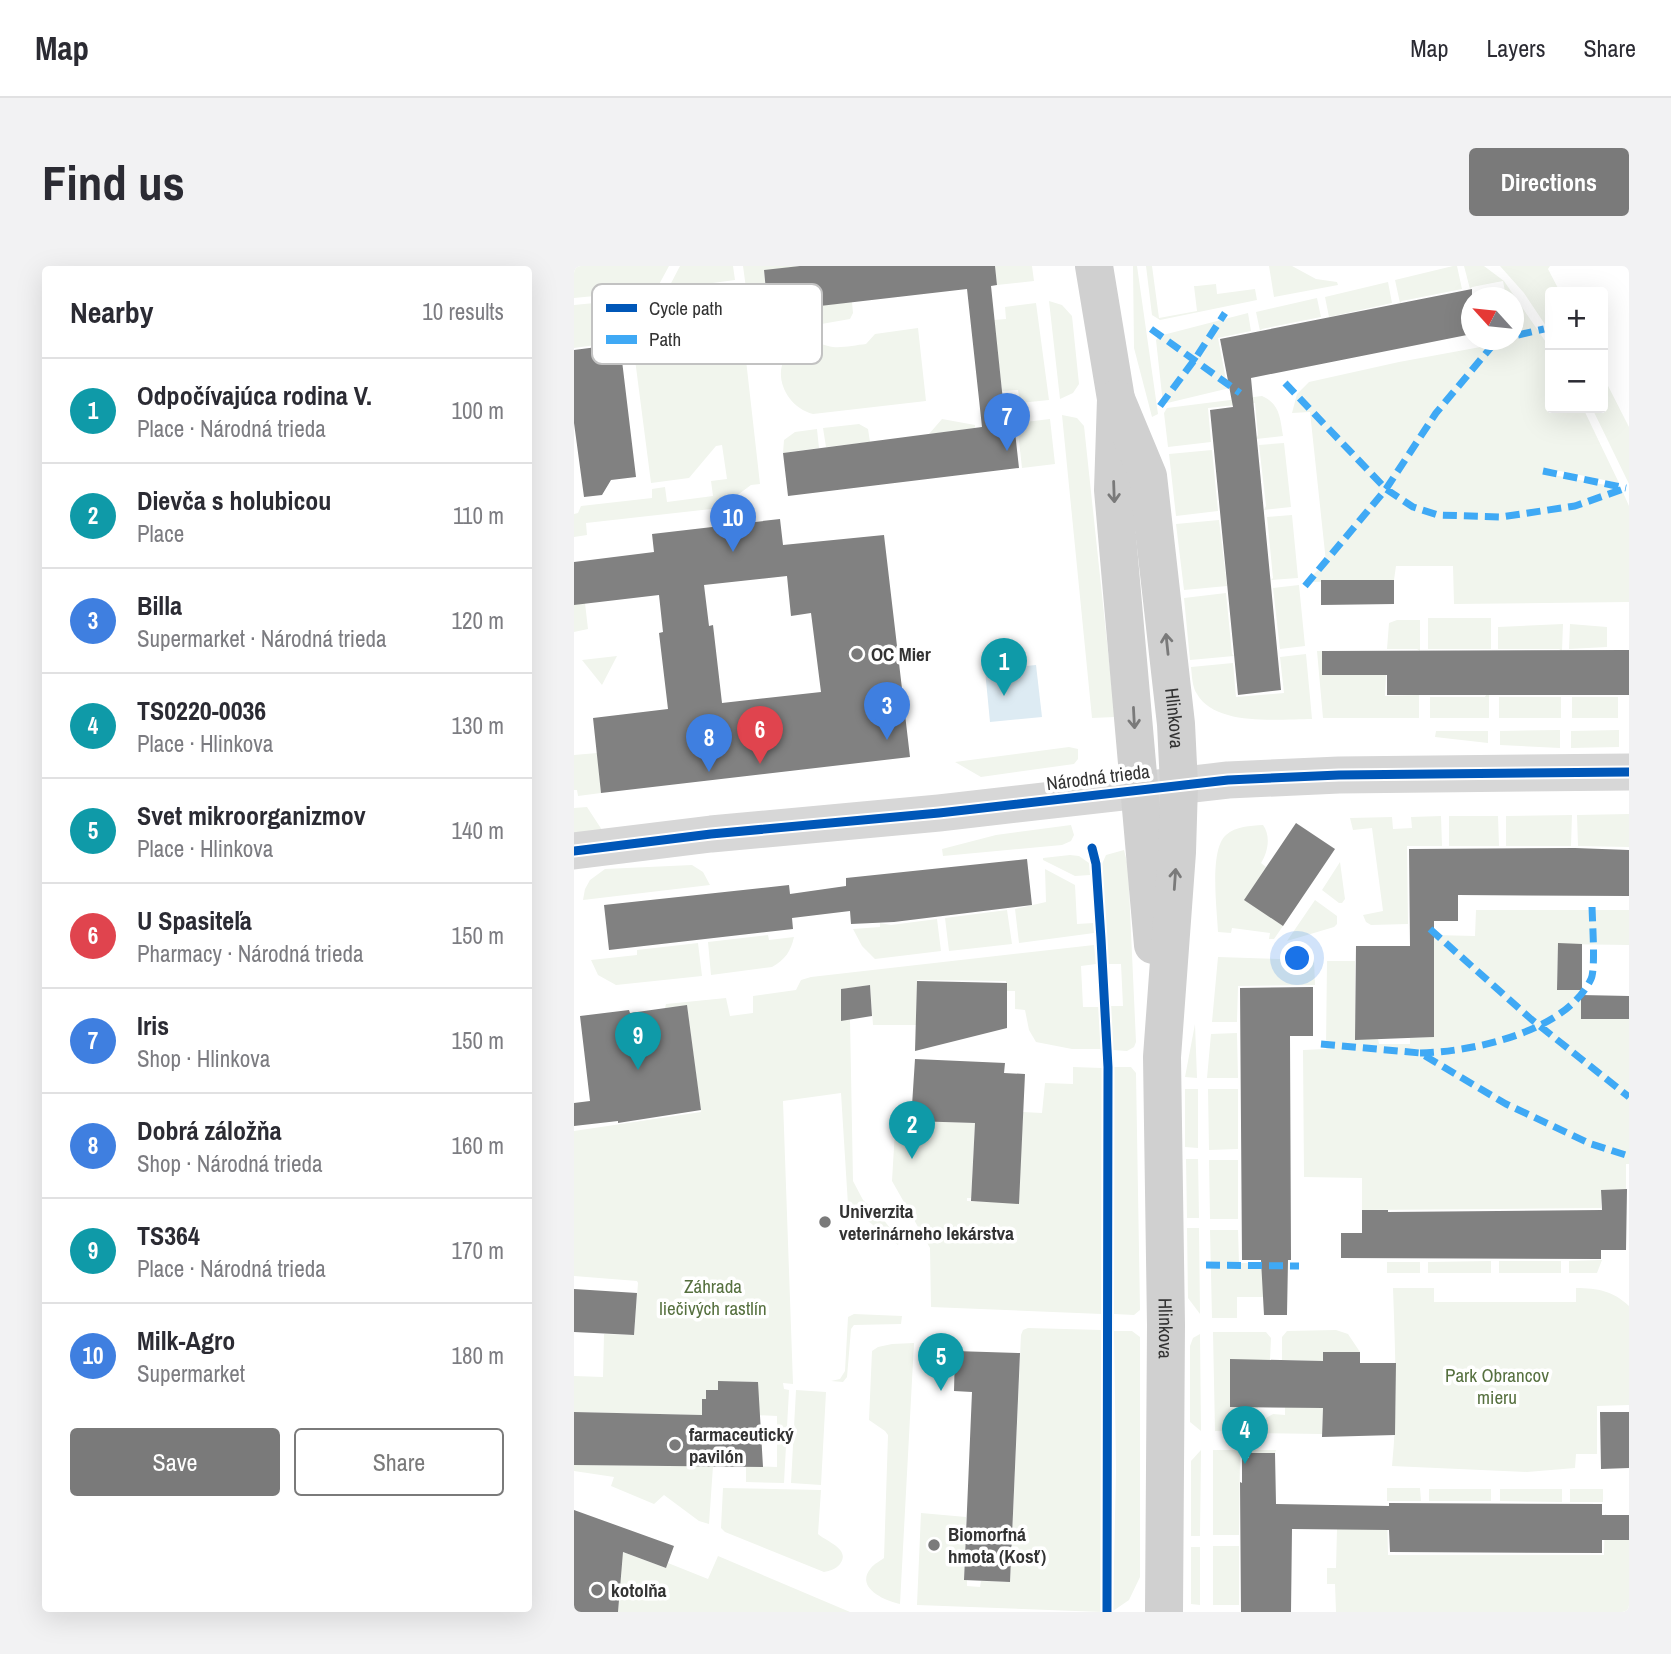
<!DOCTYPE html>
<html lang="en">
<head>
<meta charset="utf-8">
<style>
  body { margin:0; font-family:"Archivo Narrow",sans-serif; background:#f2f2f3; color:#2b2b33 }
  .controls { position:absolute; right:21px; top:21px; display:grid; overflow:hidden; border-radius:7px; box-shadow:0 7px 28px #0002 }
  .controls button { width:63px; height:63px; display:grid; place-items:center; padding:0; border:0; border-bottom:2px solid #e1e1e2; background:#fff; color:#2b2b33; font:35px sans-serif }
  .compass { position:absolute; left:887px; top:21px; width:63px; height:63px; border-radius:50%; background:#fff; box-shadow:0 7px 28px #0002; rotate:297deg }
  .you { position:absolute; left:724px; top:693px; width:24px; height:24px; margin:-18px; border:5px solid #fff; border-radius:50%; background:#1a73e8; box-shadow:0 0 0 10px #1a73e833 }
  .badge { display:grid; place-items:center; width:46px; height:46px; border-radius:50%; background:#7a7a7a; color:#fff; font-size:23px; font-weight:700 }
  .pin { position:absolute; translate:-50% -58px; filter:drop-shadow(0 2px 4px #0008) }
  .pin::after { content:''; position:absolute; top:37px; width:24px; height:21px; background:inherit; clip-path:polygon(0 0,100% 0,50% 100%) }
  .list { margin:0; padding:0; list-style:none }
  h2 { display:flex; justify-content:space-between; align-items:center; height:91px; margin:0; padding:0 28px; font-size:30px }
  h2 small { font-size:23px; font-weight:400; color:#7c7c81 }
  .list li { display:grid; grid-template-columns:46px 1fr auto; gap:21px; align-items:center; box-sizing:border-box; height:105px; padding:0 28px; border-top:2px solid #e1e1e2 }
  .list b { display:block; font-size:26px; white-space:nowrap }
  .list p { margin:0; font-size:23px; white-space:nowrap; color:#7c7c81 }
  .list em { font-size:23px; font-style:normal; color:#7c7c81 }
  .actions { display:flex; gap:14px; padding:21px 28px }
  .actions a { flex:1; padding:16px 0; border:2px solid #7a7a7a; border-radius:7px; text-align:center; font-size:24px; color:#7a7a7a }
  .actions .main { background:#7a7a7a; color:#fff }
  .map { position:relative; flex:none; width:1055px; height:1346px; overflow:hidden; border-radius:7px }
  header { display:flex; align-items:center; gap:42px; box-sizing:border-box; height:98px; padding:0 35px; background:#fff; border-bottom:2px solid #e1e1e2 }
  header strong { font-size:33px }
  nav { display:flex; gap:38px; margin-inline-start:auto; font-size:24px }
  .intro { display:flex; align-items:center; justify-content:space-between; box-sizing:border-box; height:168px; padding:0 42px }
  h1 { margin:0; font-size:49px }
  .button { padding:18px 32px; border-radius:7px; background:#7a7a7a; color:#fff; font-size:24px; font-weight:700 }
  main { display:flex; gap:42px; padding:0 42px }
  aside { flex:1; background:#fff; border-radius:7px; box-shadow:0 7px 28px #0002 }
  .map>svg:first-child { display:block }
</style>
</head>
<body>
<header>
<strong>Map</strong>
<nav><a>Map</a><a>Layers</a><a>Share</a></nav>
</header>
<div class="intro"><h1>Find us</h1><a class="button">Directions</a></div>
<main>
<aside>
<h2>Nearby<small>10 results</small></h2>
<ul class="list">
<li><span class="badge" style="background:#0f9aa8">1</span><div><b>Odpočívajúca rodina V.</b><p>Place · Národná trieda</p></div><em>100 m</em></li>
<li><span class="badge" style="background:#0f9aa8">2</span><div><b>Dievča s holubicou</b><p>Place</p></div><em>110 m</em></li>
<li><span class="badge" style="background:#3f7fe0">3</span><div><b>Billa</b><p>Supermarket · Národná trieda</p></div><em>120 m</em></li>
<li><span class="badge" style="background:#0f9aa8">4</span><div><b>TS0220-0036</b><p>Place · Hlinkova</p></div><em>130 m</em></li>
<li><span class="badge" style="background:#0f9aa8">5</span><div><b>Svet mikroorganizmov</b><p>Place · Hlinkova</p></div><em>140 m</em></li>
<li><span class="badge" style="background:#e0444e">6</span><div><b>U Spasiteľa</b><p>Pharmacy · Národná trieda</p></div><em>150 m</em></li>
<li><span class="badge" style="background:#3f7fe0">7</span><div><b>Iris</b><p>Shop · Hlinkova</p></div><em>150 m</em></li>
<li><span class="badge" style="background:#3f7fe0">8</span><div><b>Dobrá záložňa</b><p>Shop · Národná trieda</p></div><em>160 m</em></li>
<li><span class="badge" style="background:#0f9aa8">9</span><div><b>TS364</b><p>Place · Národná trieda</p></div><em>170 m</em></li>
<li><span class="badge" style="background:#3f7fe0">10</span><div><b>Milk-Agro</b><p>Supermarket</p></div><em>180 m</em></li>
</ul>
<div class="actions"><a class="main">Save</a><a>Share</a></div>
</aside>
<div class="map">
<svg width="1055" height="1346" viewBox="0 0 1055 1346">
  <rect width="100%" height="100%" fill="#fff"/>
  <path fill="#f1f5ed" d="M0,0H95L82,24L0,32Z
    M106,0H159L161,14L94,23Z
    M169,0H226L190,5L194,46L228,42L231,61L178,67Z
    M421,0H458L460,15L423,19Z
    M559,0H563L584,148L578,151L560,82Z
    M572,0H578L585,52L623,45L620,20H623L642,18L643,28L681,23L683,34L586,54L578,49Z
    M695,0H718L742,13L763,16L764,19L700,31Z
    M879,0H883L888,23L828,35L826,37L821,14Z
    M890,0H910L930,15L976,82V142H1009L1045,217L971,202L969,207L1047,222L1055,240V336L880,338L879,300H822L820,314L736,316V312L752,296L736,146L718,147L723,128L735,116L825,96L939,75L940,32L932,31L929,15L898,21L896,23Z
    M926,0H976L974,3L986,26H976V66L950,27Z
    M814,16L818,37L755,51L751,31Z
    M164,23L186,218L177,219L146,242L12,257L13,269L0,271V248L4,247L7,240L78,232V223L91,221L93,236L139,230L137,215L153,213L148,179L142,180L115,212L77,217L59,78H45L44,76L0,82V39Z
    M743,32L747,51L688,63L686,65L682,46Z
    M475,35L488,39L498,50L505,118L499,127L486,133Z
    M278,36L279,47L276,53L236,60L234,41Z
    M462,37L475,134L446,137L444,124L428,125L420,54L432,53L431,41Z
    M674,47L677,65L644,72L653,119L660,118V121L589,138L582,74L585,70Z
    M344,62L352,135L239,148C207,140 192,94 227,79C240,73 247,79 259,81C269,82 282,79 292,78L301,68Z
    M1029,110L1055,161V218L1018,142H1029Z
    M688,130C706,138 706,152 709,170L682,173L684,169L681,137L634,142L637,176L594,181L590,147L593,142Z
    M488,149L503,152L510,160L541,451L518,452Z
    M368,153L401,159V162L355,168Z
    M476,153L481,198L448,202L443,157Z
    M285,158L294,163L296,176L252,181L249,162Z
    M243,163L245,182L209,187L210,174L221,166Z
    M710,177L717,241L690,244L692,240L685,179Z
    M638,184L644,245L602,250L595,188Z
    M718,249L724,312L697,314L699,312L693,251Z
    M645,254L653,320L610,324L602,258Z
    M725,319L731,380L706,383L699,322Z
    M652,327L658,388L660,390L616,394L610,332Z
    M11,337L14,363L0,366V339Z
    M854,352H917V383H854Z
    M823,354H846V385L843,383H813L815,357Z
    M989,358L988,385L985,383H924V361Z
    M996,358L1033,361V381L995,383Z
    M743,385H748V409H812L811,430L845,429V452H749Z
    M732,388L738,453C706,453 642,461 623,428C618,421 618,409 617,401L659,397L662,431L710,427L706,391Z
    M43,390L28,419L8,394Z
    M912,429H915V452H856V431H911Z
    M925,431H987V452H925Z
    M998,431H1044V452H998Z
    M986,464V482L926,479V465Z
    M1045,464V481L997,482V465Z
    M862,465H914V477L861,471Z
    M495,481L504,483V493L500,498L407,511L381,496Z
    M23,487L27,527L4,530L3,524H0V489Z
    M13,541L28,564L0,567V542Z
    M1055,548V581L1004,580L1003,549Z
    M998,549L997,580H932V550Z
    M867,550L868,580H833L834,658L797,659L792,656L789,649L809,645L798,562L779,564L776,552L818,551L819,563L838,562L837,551Z
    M875,550H924L925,580H875Z
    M497,559L500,569L497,575L488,579L369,590L368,583L422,569Z
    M689,559C697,570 694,586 687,597L692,601L671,634L709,660L700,673H695L696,667L658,662L657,667L644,666C643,643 635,584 652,569C662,560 676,560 689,559Z
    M550,584L554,600L562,776L560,781L553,785L539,784L536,740H549L547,698H533L527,605L528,598L532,589Z
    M496,589L505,590L515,597L516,609L501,610L469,594V592Z
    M766,596L771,633L768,637H765L748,624Z
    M118,599L129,606L136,619L9,634L11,623L16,614L31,603Z
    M471,603L501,619L503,658L519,657L520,667L445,677L441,643L472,636Z
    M741,634L763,650V658L760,661L713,675Z
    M433,644L438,678L375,685L371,652Z
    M902,644H1055V679L984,678L983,724H1007V753H1055V898H1052V923L1027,924V942L788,944V912L730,911L729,784L752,783L753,695H781V773H804L805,778H836V772L860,771V669L901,670Z
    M363,653L367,685L301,693L288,680L279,663L306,661V657L317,659Z
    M194,669L195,674L220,671C217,685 211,694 198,701L137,709L134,676Z
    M124,677L128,710L42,719L24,709L17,694L63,689V684Z
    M520,679L522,698L507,700L509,741H525L527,783H498L462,776L455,764L451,744L441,743V725H433L432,715L343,714L342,759H299L296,719L268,723L267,754L276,753L279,915L289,934L306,949L325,974L324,979L274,939L267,827L209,835L219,1118L209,1117L210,1123L215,1124L210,1217L172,1216V1200L203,1201V1150L182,1149L184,1116L144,1115V1133H128V1149L0,1146V1110L29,1111L30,1068L60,1069L64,1017L63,1015L0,1010V865L127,846L113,740L91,742L92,738L152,732L156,750L179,747V730L222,724L227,714L237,711Z
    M644,691L740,694L741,719L664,720L663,756H638Z
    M621,758L623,812L611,811Z
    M663,767L664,812H633L637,768Z
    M499,801L528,802V1048L357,1041L356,982L318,915L321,864L336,865L337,855L401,857L397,932H393V935L444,937L449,846L468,847L471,817L499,818Z
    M540,801H557L562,807L566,1044L560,1049L540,1048Z
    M611,823H624V882L611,881Z
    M634,823H664V883L635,884Z
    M612,893H624L625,952H613Z
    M635,894H664V953H636Z
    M625,962L626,1048L614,1032L613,962Z
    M636,964H664L665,997H701L690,1031H663V1052H638Z
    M1028,994L1023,1007H995V995Z
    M917,995V1007H854V996Z
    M925,995H987V1007H925Z
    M813,996H846V1007H813Z
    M819,1022H860V1036H1002V1022C1024,1022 1039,1025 1055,1040V1139L1023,1140V1188H1002L1001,1202L953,1206L818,1200C824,1141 821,1082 819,1022Z
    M280,1048L328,1050L327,1058L280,1059L277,1063L273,1111L269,1116L257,1115L266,1113L271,1105L274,1051Z
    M454,1062L528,1064L530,1317L528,1346L343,1339L347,1247L392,1251L390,1314H393V1320L406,1321L407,1315L436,1316L447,1069L449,1064Z
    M762,1064L774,1068L786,1086H750L749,1095L708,1094V1071L713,1065Z
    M540,1065H558L566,1071V1311L555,1334L539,1345L542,1204Z
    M639,1066H692L697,1072L696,1094H656V1141H684L673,1166L641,1165Z
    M626,1068L627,1165L616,1156V1080L619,1072Z
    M340,1077L326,1338C312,1335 280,1322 297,1302C300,1298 306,1295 310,1292L314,1169L311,1165L295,1154L298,1085L304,1081L318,1078Z
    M222,1124L252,1126L247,1219L217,1217Z
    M711,1141L749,1142L748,1168L686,1167L692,1152L699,1148L711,1149Z
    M627,1184L626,1270H617V1195Z
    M639,1184H702L701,1187L666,1188L665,1269H639Z
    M0,1199L139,1200L135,1258L125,1255L90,1229L80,1238L37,1220L40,1211L0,1205Z
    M149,1222L247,1224L244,1268C253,1276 277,1283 266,1298C262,1303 256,1305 250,1306L151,1266L147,1262Z
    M813,1222H846L847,1235H813Z
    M855,1223H917V1235H855Z
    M926,1223H988V1236L926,1235Z
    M996,1223H1029V1236H996Z
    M813,1241L814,1289H1030L1031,1248L1033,1249L1034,1274H1055V1346H762L761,1318H753V1302H762L763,1263Z
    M0,1268L92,1302L94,1297L134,1313L144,1290L276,1346H44L47,1302Z
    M639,1280H665V1339H639Z
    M617,1281H626V1339L617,1338Z"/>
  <path fill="#ddebf3" d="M462,399L468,451L416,456L411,404Z"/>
  <path fill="#818181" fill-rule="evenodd" d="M226,0H421L423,19L417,20L428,125L432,158L440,157L445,202L214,230L209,187L408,161L393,23L194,46L190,4Z
    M898,23V68L677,112L707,424L664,429L636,144L659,141L646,73Z
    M46,78L62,211L37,214L28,229L10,231L0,157V84Z
    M206,253L209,279L310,269L336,491L27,527L19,452L94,443L85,367L89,366L85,329L0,339V296L80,286L78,268ZM213,310L217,350L237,347L247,426L148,437L139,359L135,360L130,319Z
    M747,314H820V338L747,339Z
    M1055,384V429H813V409H748V385Z
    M722,557L761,583L709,660L670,634Z
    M1001,582L1055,584V630L884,629V655H860V771L781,774L782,680H836L835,583Z
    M453,593L458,639L320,656L277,658L276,645L218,652L219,663L35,684L30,639L215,619L216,628L272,620V612Z
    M984,677L1008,678V724H983Z
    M343,715L433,717V762L341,785Z
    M296,719L298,750L267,755V723Z
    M739,721V770H716L717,994H714L713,1049H690L687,994H668L666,722Z
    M1007,729L1055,730V753H1007Z
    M113,739L127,844L44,857V855L0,860V837L16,835L6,750L55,744L56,747Z
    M341,793L431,797L430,807L451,808L445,938L397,935L401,857L337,855Z
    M1053,923L1052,984H1027V993L767,992V967H788V944H814V946L1028,944L1027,924Z
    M0,1023L63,1027L60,1069L0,1066Z
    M381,1085L446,1087L436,1316L390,1314L398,1126L380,1125Z
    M749,1086H786V1097H822L821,1169L748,1171L749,1142L656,1141V1093L749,1095Z
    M144,1115L184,1116L189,1201L0,1199V1146L128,1149V1133H132V1124H144Z
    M1026,1146H1055V1202L1027,1203Z
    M675,1187H701L702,1238L815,1240V1237L1028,1238V1249H1055V1274H1028V1287L816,1286L815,1264L718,1263L717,1346H667L666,1216L668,1217V1192H675Z
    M0,1244L100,1280L92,1302L49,1286L44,1346H0Z"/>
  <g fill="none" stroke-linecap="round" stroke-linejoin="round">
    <path stroke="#d7d7d7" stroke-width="37" d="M0,585L137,568L365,547L654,514L765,509L1055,506"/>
    <g stroke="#d0d0d0" stroke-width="38">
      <path d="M520,0L542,133L539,224L579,679"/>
      <path id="s1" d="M542,133L574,210L602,458L605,519L603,586L588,791L592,1059L590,1346"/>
    </g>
    <path stroke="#3fa9f5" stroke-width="7" stroke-dasharray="14 7" stroke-linecap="butt" d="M577,63L666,127
      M944,69L970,63
      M711,117L812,223L839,241L864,249L927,251L1001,240L1052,222
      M586,140L621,93L651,47
      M969,205L1052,222
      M731,320L812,223L862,147L923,74
      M856,663L957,753L1055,831
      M747,778L846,787L932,838L1017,878L1055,890
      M846,787C898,786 992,766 1017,713C1022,703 1018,653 1018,638
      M632,999L725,1000"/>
    <g stroke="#fff" stroke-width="13">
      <path id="cycleway" d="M518,582L522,598L527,673L534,801L533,1346
        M0,585L137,568L365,547L654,514L765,509L1055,506"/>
    </g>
    <use href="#cycleway" stroke="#0057b8" stroke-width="9"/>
  </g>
  <defs><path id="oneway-shaft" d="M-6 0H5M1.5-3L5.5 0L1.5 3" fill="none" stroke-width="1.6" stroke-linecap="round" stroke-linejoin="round" transform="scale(1.75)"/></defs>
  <g stroke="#7a7a7a">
    <use href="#oneway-shaft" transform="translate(540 226) rotate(88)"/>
    <use href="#oneway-shaft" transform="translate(593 378) rotate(-96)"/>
    <use href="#oneway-shaft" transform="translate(560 452) rotate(87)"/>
    <use href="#oneway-shaft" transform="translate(601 613) rotate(-86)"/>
  </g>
  <g fill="#7a7a7a" stroke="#fff" stroke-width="2.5">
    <circle cx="283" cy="388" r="7"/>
    <circle cx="251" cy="956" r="7"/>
    <circle cx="101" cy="1179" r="7"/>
    <circle cx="360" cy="1279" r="7"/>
    <circle cx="23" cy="1324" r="7"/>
  </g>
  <g text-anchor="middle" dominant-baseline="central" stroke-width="7" stroke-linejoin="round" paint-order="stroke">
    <g font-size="19" font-weight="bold" fill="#333" stroke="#fff" text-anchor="start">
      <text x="297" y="388">OC Mier</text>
      <text x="265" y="945">Univerzita<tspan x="265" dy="22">veterinárneho lekárstva</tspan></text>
      <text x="115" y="1168">farmaceutický<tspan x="115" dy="22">pavilón</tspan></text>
      <text x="374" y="1268">Biomorfná<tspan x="374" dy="22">hmota (Kosť)</tspan></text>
      <text x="37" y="1324">kotolňa</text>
    </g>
    <g font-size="19" fill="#333" stroke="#fff">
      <text stroke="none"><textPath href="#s1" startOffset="327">Hlinkova</textPath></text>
      <text transform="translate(524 511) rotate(-7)">Národná trieda</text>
      <text stroke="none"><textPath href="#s1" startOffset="938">Hlinkova</textPath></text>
    </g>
    <g font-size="19" fill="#56703f" stroke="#fff">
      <text x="139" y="1020">Záhrada<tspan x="139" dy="22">liečivých rastlín</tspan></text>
      <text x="923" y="1109">Park Obrancov<tspan x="923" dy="22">mieru</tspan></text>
    </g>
  </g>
  <rect x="18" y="18" width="230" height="80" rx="10" fill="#fff" stroke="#c2c2c2" stroke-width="2"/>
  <rect x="32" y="38" width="31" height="8" fill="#0057b8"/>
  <rect x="32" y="69" width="31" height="9" fill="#3fa9f5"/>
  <g font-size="19" fill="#333">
    <text x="75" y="49">Cycle path</text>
    <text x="75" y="80">Path</text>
  </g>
</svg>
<div class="controls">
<button>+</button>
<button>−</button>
</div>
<svg class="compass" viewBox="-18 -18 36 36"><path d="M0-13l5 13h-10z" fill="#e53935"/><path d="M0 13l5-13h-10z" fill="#7c7c81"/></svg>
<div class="you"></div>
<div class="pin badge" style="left:430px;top:430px;background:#0f9aa8">1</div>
<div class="pin badge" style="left:338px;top:893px;background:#0f9aa8">2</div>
<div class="pin badge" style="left:313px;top:474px;background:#3f7fe0">3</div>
<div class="pin badge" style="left:671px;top:1198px;background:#0f9aa8">4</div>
<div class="pin badge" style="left:367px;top:1125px;background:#0f9aa8">5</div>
<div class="pin badge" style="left:186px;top:498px;background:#e0444e">6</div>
<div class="pin badge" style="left:433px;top:185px;background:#3f7fe0">7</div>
<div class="pin badge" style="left:135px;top:506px;background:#3f7fe0">8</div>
<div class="pin badge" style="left:64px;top:804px;background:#0f9aa8">9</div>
<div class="pin badge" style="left:159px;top:286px;background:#3f7fe0">10</div>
</div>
</main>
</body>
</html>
